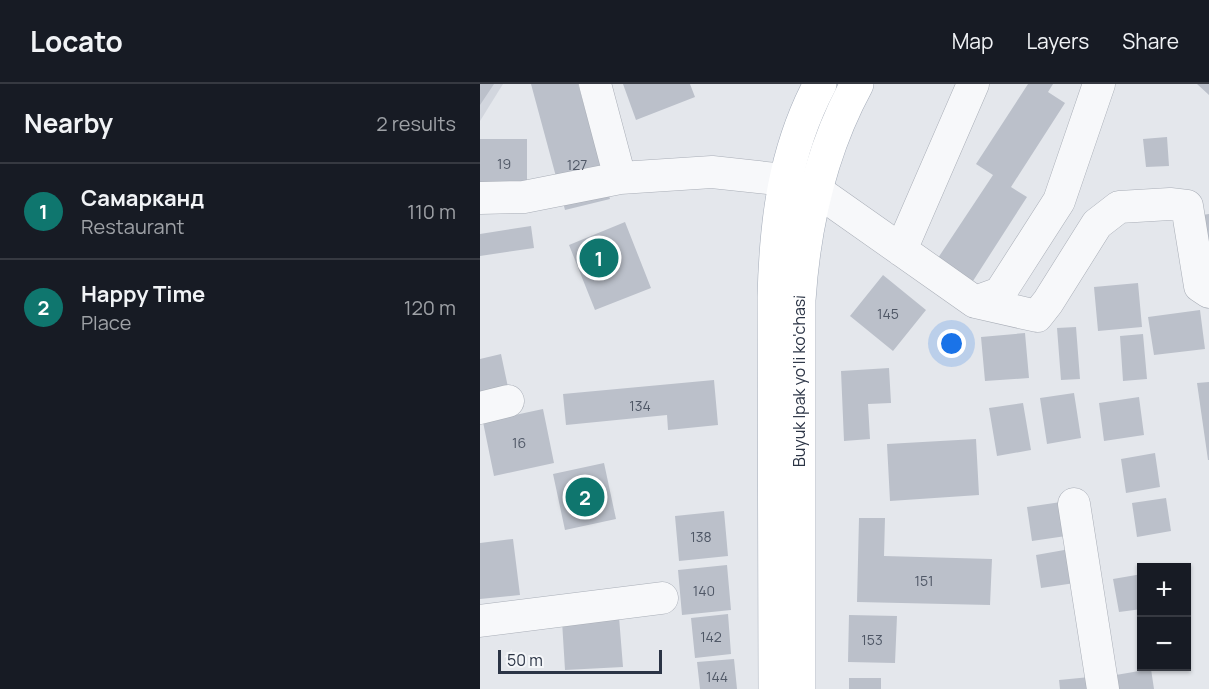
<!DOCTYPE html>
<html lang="en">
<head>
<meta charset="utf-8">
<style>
  body { margin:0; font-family:Manrope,sans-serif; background:#20242c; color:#f1f3f6 }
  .controls { position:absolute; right:18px; bottom:18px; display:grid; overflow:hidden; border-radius:0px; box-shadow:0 2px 4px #0004 }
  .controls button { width:54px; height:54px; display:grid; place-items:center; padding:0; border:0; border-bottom:2px solid #363941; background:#171b24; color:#f1f3f6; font:30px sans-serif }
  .scale { position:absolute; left:18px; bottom:15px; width:164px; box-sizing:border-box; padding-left:6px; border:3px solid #2b3445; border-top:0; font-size:16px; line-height:21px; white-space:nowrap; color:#2b3445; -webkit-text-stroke:4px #f4f6f9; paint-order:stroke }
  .you { position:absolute; left:472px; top:260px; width:21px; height:21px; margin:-15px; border:4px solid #fff; border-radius:50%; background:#1a73e8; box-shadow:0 0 0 9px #1a73e833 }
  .badge { display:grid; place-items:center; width:39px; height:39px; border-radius:50%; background:#0f766e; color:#fff; font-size:20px; font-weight:700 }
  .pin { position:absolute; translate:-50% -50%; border:3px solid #fff; box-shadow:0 2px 6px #0006 }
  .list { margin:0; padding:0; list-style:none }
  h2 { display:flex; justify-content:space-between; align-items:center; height:78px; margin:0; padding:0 24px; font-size:26px }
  h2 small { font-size:20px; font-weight:400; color:#9ea1a6 }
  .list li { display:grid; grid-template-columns:39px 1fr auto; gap:18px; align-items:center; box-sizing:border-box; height:96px; padding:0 24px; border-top:2px solid #363941 }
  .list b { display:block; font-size:22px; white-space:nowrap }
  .list p { margin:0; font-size:20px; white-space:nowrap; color:#9ea1a6 }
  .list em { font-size:20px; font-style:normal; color:#9ea1a6 }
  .map { position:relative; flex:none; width:729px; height:605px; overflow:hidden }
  header { display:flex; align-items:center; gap:36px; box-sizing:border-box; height:84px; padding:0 30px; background:#171b24; border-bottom:2px solid #363941 }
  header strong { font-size:28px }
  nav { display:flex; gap:33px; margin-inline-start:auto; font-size:21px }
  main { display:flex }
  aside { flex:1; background:#171b24 }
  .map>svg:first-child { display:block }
</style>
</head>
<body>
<header>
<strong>Locato</strong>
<nav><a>Map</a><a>Layers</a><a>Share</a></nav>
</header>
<main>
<aside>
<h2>Nearby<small>2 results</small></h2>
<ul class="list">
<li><span class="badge">1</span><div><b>Самарканд</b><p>Restaurant</p></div><em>110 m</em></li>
<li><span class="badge">2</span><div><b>Happy Time</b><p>Place</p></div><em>120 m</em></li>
</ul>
</aside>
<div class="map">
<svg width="729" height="605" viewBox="0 0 729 605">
  <rect width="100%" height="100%" fill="#e4e7ec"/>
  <path fill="#d2d6de" d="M0,0H23L0,37Z"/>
  <path fill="#bbc0ca" d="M0,0H14L0,21Z
    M51,0H98L130,115L85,126Z
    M143,0H210L215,13L156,36Z
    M548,0H573L568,8L585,19L531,103L547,113L493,197L458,174L513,91L496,80Z
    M717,0H729V11Z
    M687,53L689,82L666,83L663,55Z
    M0,55H47V104L0,103Z
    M729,130V157L719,158L715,132Z
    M145,138L171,204L115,226L89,161Z
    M51,142L54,164L0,172V150Z
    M403,191L446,226L413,267L370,232Z
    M658,199L662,243L618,247L614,203Z
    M720,226L725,265L674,271L668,233Z
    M596,243L600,295L581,296L577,244Z
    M545,249L549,294L505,297L501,253Z
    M663,250L667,295L643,297L640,252Z
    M21,270L29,308L0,314V275Z
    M409,284L411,319L388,320L390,355L364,357L361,287Z
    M234,296L238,341L188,346L187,331L86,341L83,310Z
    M729,298V376H728L717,299Z
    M594,309L601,354L567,360L560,314Z
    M659,313L664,351L624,357L619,319Z
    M543,319L551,366L517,372L509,324Z
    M63,325L74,379L14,392L3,338Z
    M496,355L499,411L410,417L407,360Z
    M675,369L680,403L646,409L641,375Z
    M124,379L136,435L85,446L73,390Z
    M686,414L691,447L657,453L652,419Z
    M581,418L586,452L552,457L547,423Z
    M244,427L248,472L199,477L195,432Z
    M379,434H405L404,472L512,475L510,521L377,518Z
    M33,455L40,511L0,515V459Z
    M590,465L595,499L561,504L556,471Z
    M247,481L251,526L202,531L198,486Z
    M662,490V525L639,528L633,495Z
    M248,530L251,570L215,574L211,534Z
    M369,531L417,532L415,579L368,578Z
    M139,533L143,583L85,586L82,537Z
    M254,575L257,605H220L217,578Z
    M671,585L674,605H632L630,592Z
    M610,593L611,605H580L579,596Z
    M369,594H401V605H369Z"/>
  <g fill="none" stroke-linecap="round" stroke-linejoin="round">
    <g stroke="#a9aeb7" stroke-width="33">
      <path id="minor" d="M115,0L140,94
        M0,114L44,113L140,94L232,88L305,96L336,106L495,218L520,209L579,117L619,0
        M421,166L493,0
        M495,218L557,232L568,218L617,140L639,123L690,120L707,122L720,202L729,208
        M0,324L28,317
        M594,420L623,605
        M0,537L182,514"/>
    </g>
    <g stroke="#a3abb8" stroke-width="34">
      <g id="major">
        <path d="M295,605L294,213C296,138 304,68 340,0"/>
        <path id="s1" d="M319,605V216C324,141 341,66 377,0"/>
      </g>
    </g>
    <use href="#minor" stroke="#f7f8fa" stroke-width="32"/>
    <use href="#major" stroke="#fff" stroke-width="33"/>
  </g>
  <g text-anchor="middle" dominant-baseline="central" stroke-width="6" stroke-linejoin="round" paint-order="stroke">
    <g font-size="14" fill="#4f5766">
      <text x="24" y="79">19</text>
      <text x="97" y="80">127</text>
      <text x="408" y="229">145</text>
      <text x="160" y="321">134</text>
      <text x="39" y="358">16</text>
      <text x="221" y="452">138</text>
      <text x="444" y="496">151</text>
      <text x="224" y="506">140</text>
      <text x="231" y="552">142</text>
      <text x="392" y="555">153</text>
      <text x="237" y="592">144</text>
    </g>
    <g font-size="16" fill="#2b3445" stroke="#f4f6f9">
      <text stroke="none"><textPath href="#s1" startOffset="308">Buyuk Ipak yo'li ko'chasi</textPath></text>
    </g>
  </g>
</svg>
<div class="controls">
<button>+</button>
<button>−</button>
</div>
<div class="scale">50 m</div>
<div class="you"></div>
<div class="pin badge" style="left:119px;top:174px">1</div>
<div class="pin badge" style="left:105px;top:413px">2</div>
</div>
</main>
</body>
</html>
